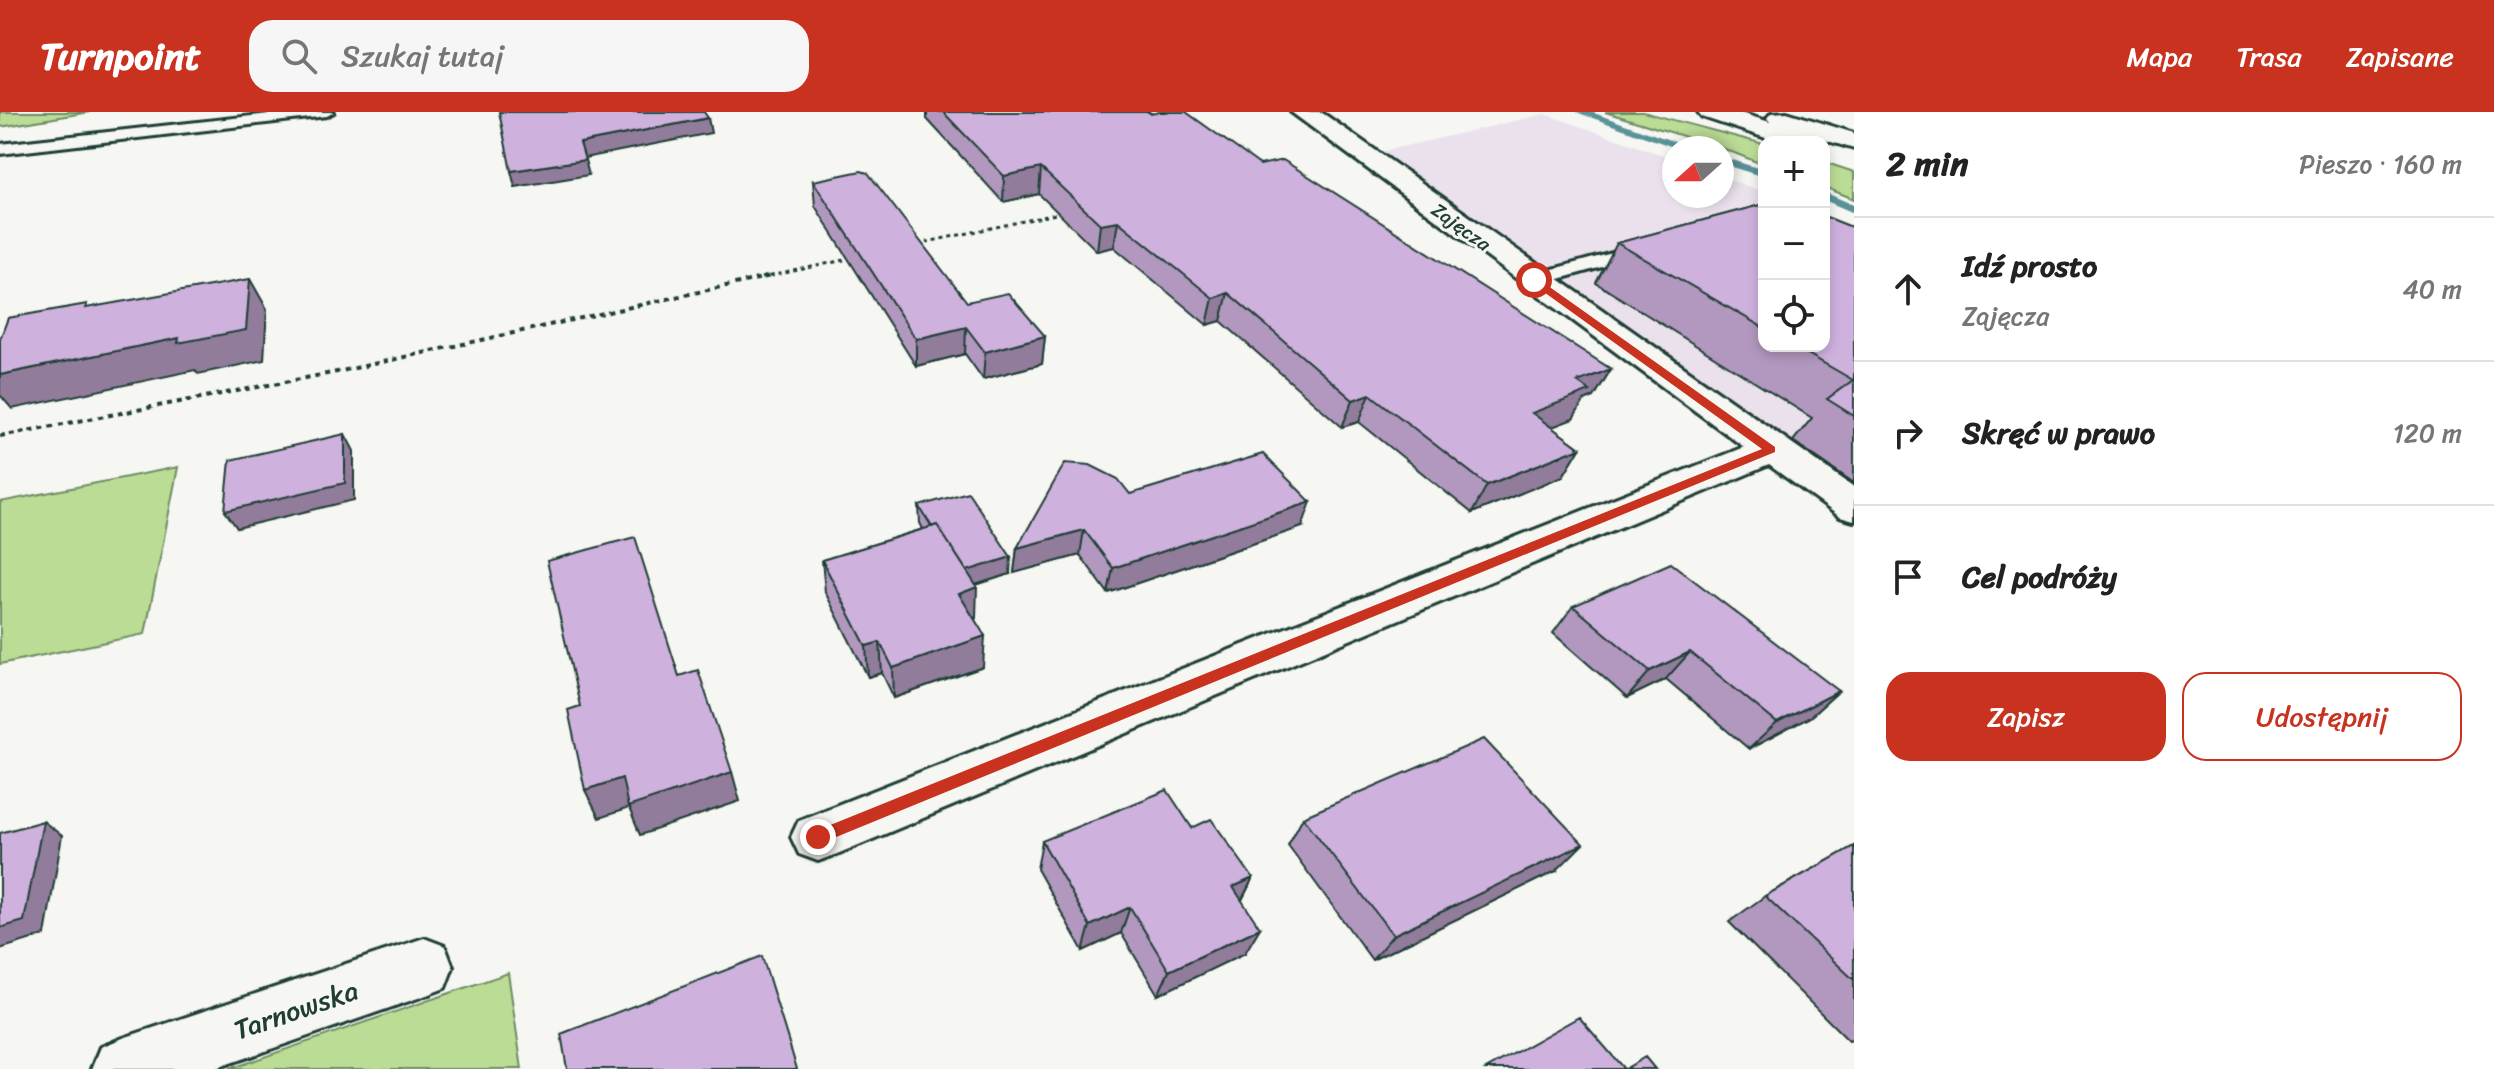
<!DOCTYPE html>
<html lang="pl">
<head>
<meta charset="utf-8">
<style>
  body { margin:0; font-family:Sriracha,sans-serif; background:#f6f6f6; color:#222 }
  .controls { position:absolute; right:24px; top:24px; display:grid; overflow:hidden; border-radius:16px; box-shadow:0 4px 12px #0003 }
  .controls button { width:72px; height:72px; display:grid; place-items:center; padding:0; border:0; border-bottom:2px solid #e0e0e0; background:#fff; color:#222; font:40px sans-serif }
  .compass { position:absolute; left:1662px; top:24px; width:72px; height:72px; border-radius:50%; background:#fff; box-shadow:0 4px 12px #0003; rotate:249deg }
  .stop { position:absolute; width:24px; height:24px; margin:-18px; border:6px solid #c8321e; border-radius:50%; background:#fff }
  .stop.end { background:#c8321e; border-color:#fff; box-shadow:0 2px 8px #0008 }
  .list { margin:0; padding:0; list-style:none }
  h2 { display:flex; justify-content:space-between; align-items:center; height:104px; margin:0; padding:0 32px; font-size:34px }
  h2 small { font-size:26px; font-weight:400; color:#767676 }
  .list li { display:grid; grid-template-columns:52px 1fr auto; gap:24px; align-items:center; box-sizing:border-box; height:144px; padding:0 32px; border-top:2px solid #e0e0e0 }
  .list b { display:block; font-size:30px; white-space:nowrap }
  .list p { margin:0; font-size:26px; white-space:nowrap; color:#767676 }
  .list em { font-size:26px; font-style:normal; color:#767676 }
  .actions { display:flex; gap:16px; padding:24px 32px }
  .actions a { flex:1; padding:18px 0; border:2px solid #c8321e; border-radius:24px; text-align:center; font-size:28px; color:#c8321e }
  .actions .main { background:#c8321e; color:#fff }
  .icon { flex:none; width:44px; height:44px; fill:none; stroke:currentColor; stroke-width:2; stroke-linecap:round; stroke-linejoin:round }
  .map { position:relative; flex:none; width:1854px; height:957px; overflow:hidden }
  header { display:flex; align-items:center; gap:48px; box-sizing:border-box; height:112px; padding:0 40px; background:#c8321e; color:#fff }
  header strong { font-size:38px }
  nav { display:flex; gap:44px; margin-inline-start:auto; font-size:28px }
  .search { width:560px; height:72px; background:#f6f6f6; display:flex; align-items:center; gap:20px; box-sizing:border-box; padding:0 28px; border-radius:24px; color:#767676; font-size:30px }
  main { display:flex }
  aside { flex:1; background:#fff }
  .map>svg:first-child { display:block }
</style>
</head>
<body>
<header>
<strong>Turnpoint</strong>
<div class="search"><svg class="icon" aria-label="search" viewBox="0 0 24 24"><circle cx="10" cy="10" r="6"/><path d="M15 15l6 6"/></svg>Szukaj tutaj</div>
<nav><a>Mapa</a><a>Trasa</a><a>Zapisane</a></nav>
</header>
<main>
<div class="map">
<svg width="1854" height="957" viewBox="0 0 1854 957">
  <rect width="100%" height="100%" fill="#f6f6f2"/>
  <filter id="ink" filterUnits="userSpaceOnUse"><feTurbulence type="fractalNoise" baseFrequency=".0125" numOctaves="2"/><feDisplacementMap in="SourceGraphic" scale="16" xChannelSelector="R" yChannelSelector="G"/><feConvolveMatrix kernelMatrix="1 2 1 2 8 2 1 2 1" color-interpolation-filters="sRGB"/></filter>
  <g filter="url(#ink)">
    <path fill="#eae1ec" d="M1545,2L1674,47V84H1722V65L1764,80V234H1824V103L1854,114V371L1380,40Z"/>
    <path fill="#bbdc95" stroke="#6d8c64" stroke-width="2" d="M0,0H90L0,15Z
      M1605,0H1643L1764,32V53L1722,36Z
      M1824,50L1854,60V87L1824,75Z
      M178,355L145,522L0,552V390Z
      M508,861L522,957H229Z"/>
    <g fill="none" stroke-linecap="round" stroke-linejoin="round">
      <path fill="#589398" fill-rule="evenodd" d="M1576,0H1591L1692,36H1676Z
        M1722,45L1764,58V65L1722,52Z
        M1824,80L1854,93V101L1824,88Z"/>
      <g stroke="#1f3d34" stroke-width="6">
        <path id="service" d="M287,0H334L327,4L0,42V32Z
          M1642,133L1651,138L1648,142L1534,174L1525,168L1527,164Z"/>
      </g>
      <g stroke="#1f3d34" stroke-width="6">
        <path id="minor" d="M1291,0H1321L1854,375V409L1840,405L1769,353L837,742L818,749L799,742L791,725L799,708L1744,335Z
          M424,826L445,834L453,855L445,876L424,884L213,957H92L101,935L123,926Z"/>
      </g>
      <g stroke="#1f3d34" stroke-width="6">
        <path id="secondary" d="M1698,0H1737L1770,10L1767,6L1771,1L1787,0L1854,21V37L1815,25L1818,30H1778L1702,5Z"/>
      </g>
      <path stroke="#1f3d34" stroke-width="3" stroke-dasharray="4 4" stroke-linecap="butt" d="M918,132L1065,100
        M762,166L853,146"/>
      <path stroke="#1f3d34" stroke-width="4" stroke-dasharray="5 5" stroke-linecap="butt" d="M0,324L337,260L771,164"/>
      <use href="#service" fill="#f6f6f2" fill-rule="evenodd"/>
      <use href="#minor" fill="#f6f6f2" fill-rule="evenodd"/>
      <use href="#secondary" fill="#f6f6f2" fill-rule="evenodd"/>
    </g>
    <path fill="#b298bf" stroke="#1f3d34" stroke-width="2" d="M927,0H1149L1260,53L1611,257L1594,285L1584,289L1573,307L1551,315L1580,336L1563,364L1472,401L1359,310L1342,315L1221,209L1207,213L1114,135L1097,139L1039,82L1003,90L927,7Z
      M813,69L967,190L1045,224L1042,252L983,267L965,242L916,254L815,94Z
      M1764,92V234H1824L1854,116V371L1793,329L1812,306L1596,171L1617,131Z
      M1130,382L1302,415L1108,481L1080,443L1014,461L1017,436Z
      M919,394L1010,462L976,473V506L975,507L983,555L894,586L882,561L868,565L825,480L822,448L923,417L920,411Z
      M1573,494L1839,579L1810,605L1749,637L1666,567L1627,586L1553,521Z
      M1303,705L1556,759L1372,848L1288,733Z
      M1192,716L1253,766L1242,788L1245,841L1158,883L1121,821L1083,839L1037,757L1042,729Z
      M1854,734V927L1849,929L1729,810L1765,784Z"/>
    <path fill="#917c9b" stroke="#1f3d34" stroke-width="2" d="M708,6L711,21L584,46L580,31Z
      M585,48L589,63L515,75L511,59Z
      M1041,56L1039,82L1003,90L1004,64Z
      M1118,109L1114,135L1097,139L1100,112Z
      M250,167L267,197L264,248L198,262L195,258L12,297L0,283V263L179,226Z
      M1228,181L1221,209L1207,213L1213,186Z
      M966,215L965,242L916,254V227Z
      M1045,224L1042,252L983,267L985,240Z
      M1611,257L1594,285L1584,289L1573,307L1516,329L1532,301L1577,270Z
      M1370,282L1359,310L1342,315L1353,288Z
      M345,322L354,339V388L237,416L225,399Z
      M1580,336L1563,364L1472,401L1487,373Z
      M1311,390L1302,415L1108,481L1113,456Z
      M1084,418L1080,443L1014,461L1017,436Z
      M1011,445L1010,462L959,478V461Z
      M977,475L976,506L958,513L959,482Z
      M985,524L983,555L894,586L893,556Z
      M880,530L882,561L868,565L866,534Z
      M1690,540L1666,567L1627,586L1650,559Z
      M1839,579L1810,605L1749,637L1777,611Z
      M732,660L740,689L640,723L629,696L599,706L585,678L622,666Z
      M43,709L62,724L45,823L0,837V816Z
      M1583,732L1556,759L1372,848L1393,823Z
      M1253,766L1239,793L1233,775Z
      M1130,795L1121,821L1083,839L1090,814Z
      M1260,816L1245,841L1158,883L1169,859Z"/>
    <path fill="#cfb1de" stroke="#1f3d34" stroke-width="2" d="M499,0H704L708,6L580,31L585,48L511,59Z
      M943,0H1149L1151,2L1159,0H1186L1260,53L1283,48L1611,257L1577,270L1590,279L1532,301L1580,336L1487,373L1370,282L1353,288L1228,181L1213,186L1118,109L1100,112L1041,56L1004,64Z
      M861,59L868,61L967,190L1008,181L1045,224L985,240L966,215L916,227L813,69Z
      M1764,92V216L1617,131Z
      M1824,104L1854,116V304L1827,287L1853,268L1794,234H1824Z
      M250,167L246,218L178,231L179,226L0,263V227L8,206L87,192L86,196Z
      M345,322V371L225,399L230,348Z
      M1263,342L1311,390L1113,456L1084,418L1017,436L1065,351L1090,353L1118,367L1130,382Z
      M968,380L1011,445L967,459L937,413L932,415L919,394Z
      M937,413L977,475L959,482L985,524L893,556L880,530L866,534L822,448Z
      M635,425L679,564L698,558L732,660L628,695L622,666L585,678L568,598L580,594L547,449Z
      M1671,451L1839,579L1777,611L1690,540L1650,559L1573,494Z
      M1484,627L1583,732L1393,823L1303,705Z
      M1167,678L1192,716L1211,707L1253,766L1233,775L1260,816L1169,859L1130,795L1090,814L1042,729Z
      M43,709L24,809L0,816V721Z
      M1854,734V868L1765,784Z
      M762,844L797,957H567L561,922Z
      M1579,905L1624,957H1486Z
      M1645,945L1655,957H1625Z"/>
  </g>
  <path fill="#c8321e" d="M1530,166H1537L1775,335V340L824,730H813V720L1762,337L1530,170Z"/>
  <g text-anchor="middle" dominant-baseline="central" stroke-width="6" stroke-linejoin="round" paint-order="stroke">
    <g font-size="20" fill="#1f3d34" stroke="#f6f6f2">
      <text transform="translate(1461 115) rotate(36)">Zajęcza</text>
    </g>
    <g font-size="28" fill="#1f3d34" stroke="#f6f6f2">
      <text transform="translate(296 898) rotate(-19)">Tarnowska</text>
    </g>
  </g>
</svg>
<div class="controls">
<button>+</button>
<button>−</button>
<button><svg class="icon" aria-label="locate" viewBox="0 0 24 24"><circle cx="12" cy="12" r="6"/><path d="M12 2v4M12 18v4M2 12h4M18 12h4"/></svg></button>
</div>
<svg class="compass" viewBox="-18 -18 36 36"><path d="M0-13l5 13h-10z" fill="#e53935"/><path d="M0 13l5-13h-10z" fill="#767676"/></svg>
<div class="stop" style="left:1534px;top:168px"></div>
<div class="stop end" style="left:818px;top:725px"></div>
</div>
<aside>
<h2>2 min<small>Pieszo · 160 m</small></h2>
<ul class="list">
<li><svg class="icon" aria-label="ahead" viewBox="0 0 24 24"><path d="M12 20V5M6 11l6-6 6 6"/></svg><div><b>Idź prosto</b><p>Zajęcza</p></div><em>40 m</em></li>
<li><svg class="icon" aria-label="right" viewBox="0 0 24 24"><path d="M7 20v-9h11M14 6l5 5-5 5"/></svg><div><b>Skręć w prawo</b></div><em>120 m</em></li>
<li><svg class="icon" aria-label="arrive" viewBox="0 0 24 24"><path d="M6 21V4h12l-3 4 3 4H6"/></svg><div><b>Cel podróży</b></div></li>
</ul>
<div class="actions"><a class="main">Zapisz</a><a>Udostępnij</a></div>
</aside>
</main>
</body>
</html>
